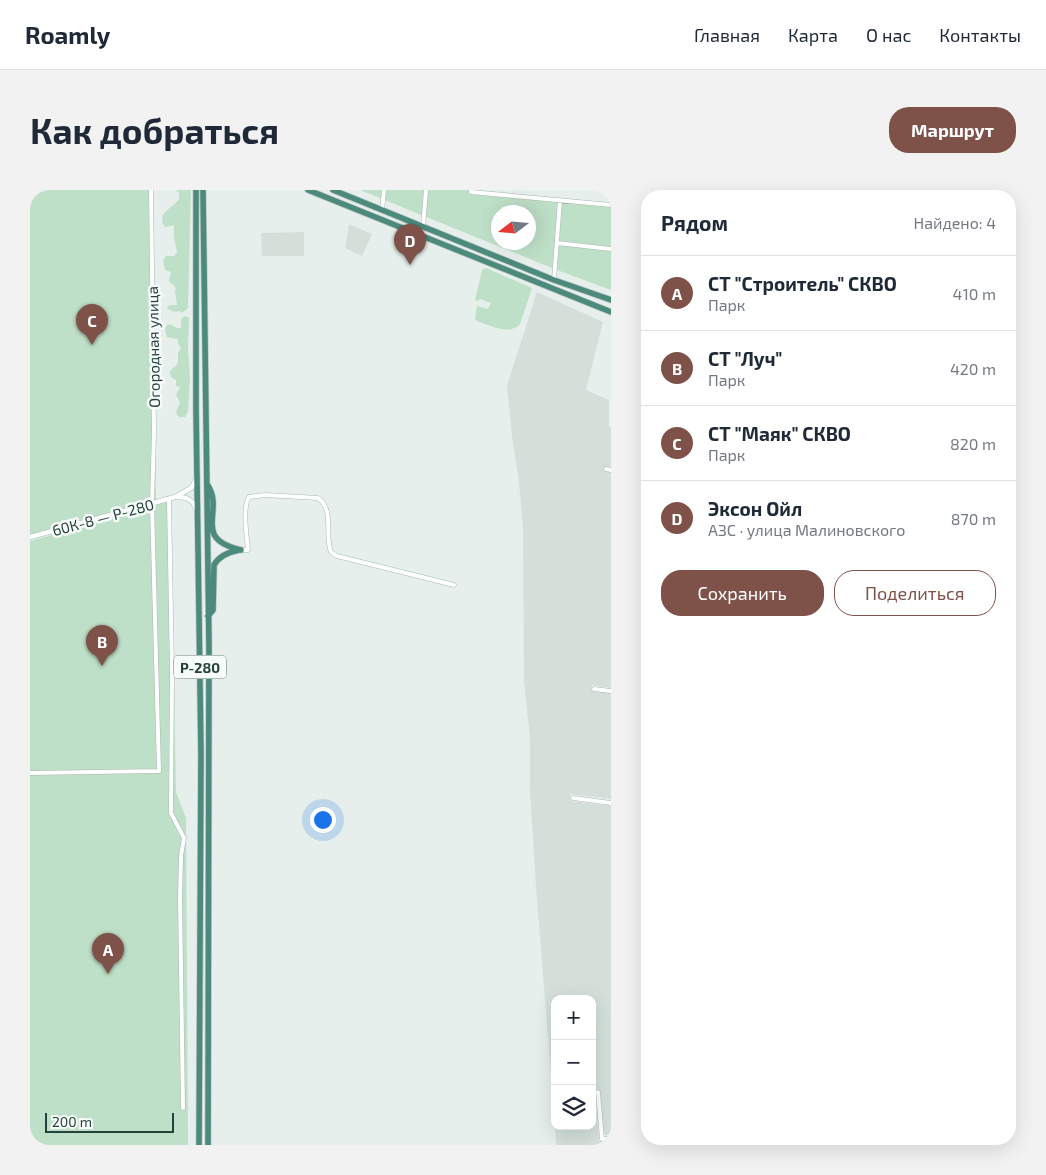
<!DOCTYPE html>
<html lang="ru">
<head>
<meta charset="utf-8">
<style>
  body { margin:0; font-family:"Exo 2",sans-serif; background:#f2f2f3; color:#1f2937 }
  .controls { position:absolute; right:15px; bottom:15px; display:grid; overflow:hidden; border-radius:10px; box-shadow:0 5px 20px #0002 }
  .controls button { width:45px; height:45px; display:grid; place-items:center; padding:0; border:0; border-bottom:1px solid #e0e1e3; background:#fff; color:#1f2937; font:25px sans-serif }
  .compass { position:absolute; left:461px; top:15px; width:45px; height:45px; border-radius:50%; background:#fff; box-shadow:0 5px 20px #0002; rotate:254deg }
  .scale { position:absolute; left:15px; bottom:12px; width:129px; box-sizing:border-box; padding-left:5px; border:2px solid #24423a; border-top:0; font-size:14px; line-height:18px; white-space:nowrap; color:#24423a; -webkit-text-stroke:4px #f7fbf9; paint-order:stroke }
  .you { position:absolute; left:292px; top:629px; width:18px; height:18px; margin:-12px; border:4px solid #fff; border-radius:50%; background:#1a73e8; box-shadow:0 0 0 8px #1a73e833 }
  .badge { display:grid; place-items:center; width:32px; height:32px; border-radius:50%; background:#7f5249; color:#fff; font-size:16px; font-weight:700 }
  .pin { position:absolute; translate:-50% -41px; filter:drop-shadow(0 1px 2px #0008) }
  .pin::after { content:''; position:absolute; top:26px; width:18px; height:15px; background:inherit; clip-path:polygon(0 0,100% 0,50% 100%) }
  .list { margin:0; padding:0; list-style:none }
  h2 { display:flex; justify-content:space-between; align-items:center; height:65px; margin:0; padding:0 20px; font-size:21px }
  h2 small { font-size:16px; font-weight:400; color:#747a83 }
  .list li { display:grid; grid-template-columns:32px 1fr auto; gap:15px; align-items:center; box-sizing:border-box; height:75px; padding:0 20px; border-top:1px solid #e0e1e3 }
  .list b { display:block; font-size:19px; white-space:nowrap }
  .list p { margin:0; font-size:16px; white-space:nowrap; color:#747a83 }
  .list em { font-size:16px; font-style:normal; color:#747a83 }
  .actions { display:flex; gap:10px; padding:15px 20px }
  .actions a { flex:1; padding:11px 0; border:1px solid #7f5249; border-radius:20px; text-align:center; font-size:18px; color:#7f5249 }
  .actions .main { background:#7f5249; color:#fff }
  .icon { flex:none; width:28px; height:28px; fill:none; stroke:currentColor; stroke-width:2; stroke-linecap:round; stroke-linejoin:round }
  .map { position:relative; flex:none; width:581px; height:955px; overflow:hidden; border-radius:20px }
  header { display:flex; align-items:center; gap:30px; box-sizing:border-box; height:70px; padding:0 25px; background:#fff; border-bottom:1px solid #e0e1e3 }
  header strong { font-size:24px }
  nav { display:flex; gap:28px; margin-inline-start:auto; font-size:18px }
  .intro { display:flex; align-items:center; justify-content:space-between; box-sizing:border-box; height:120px; padding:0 30px }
  h1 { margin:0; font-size:35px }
  .button { padding:12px 22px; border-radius:20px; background:#7f5249; color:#fff; font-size:18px; font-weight:700 }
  main { display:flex; gap:30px; padding:0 30px }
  aside { flex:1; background:#fff; border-radius:20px; box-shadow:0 5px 20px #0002 }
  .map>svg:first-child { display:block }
</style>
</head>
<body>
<header>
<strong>Roamly</strong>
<nav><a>Главная</a><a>Карта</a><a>О нас</a><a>Контакты</a></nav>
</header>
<div class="intro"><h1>Как добраться</h1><a class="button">Маршрут</a></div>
<main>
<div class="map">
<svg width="581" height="955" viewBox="0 0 581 955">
  <rect width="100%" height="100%" fill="#e6efeb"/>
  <path fill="#d4dfda" d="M319,34L342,44L332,66L315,58Z
    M274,42V66H232L231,43Z
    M507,102L573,132L556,200L579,210V237H581V498L562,495L561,499L581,503V609L540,604L541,611L581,616V945H575L573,942L570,902H565L569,951L581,952V955H526L525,936H562V809H525V934L506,698L500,600V548L494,490L493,338L489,292L482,246L477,196Z"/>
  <path fill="#bfe0c8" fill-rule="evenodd" d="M0,0H122L126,310L0,345Z
    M145,0H161L158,118L152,123L149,121L145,122L137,119L139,115H147L145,102L146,98L139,91L141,82L135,80L133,71L136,66H144L147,62L144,47V35L136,37L134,36C127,22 142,19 149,9V3Z
    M330,0H443L581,13V100L527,80ZM468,22H498V52H468Z
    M456,78L502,98L490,134C480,146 459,135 447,131L445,129L447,116L458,119L461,113L450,109L448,111L445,110L452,80Z
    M155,126L159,128V132L158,158L160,188L158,221L155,227H149L147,225C145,218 149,218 150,212L146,205L150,197L146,196V190L142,188C136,179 145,179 148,173V163L151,158L148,154V149L137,147L135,139L137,135L140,134L147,138H151V129Z
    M141,311L146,602L156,628L158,955H0V351Z"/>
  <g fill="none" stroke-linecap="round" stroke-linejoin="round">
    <g stroke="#a8b8b2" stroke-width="5">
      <path id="minor" d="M441,0V2L581,15
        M352,20L354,0
        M393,37L396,0
        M527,53L581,59
        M524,90L530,10
        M576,279L581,280
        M139,309L142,483L141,623L154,648L151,666L150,708L153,918
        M211,360H218C217,347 212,318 219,307L235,305L288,308C305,320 294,345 301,362L307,366L424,395
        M564,499L581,501
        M0,583L129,581L122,314L124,241L121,0
        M543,608L581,613
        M568,902L572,949H581"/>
    </g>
    <g stroke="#a8b8b2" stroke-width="5.5">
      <path id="tertiary" d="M147,307C156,307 162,309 166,318
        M0,347L145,307L161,298L166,290"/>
    </g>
    <g stroke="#c2cac8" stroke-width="7">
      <path id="trunk" d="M166,0V219L171,564L169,955
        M173,0L179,455L178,955
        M278,0L581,122
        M303,0L524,90L581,110
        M177,294C196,321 160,348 211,360
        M178,426L183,420L184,375C189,366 199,362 209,360"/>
    </g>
    <use href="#minor" stroke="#fff" stroke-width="4"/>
    <use href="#tertiary" stroke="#fff" stroke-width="4.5"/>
    <use href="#trunk" stroke="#4c8a7c" stroke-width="5.5"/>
  </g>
  <g text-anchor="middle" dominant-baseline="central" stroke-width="5" stroke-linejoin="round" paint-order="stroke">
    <rect fill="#f7fbf9" stroke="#637a73" stroke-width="1" x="144" y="465.5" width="52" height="23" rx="4"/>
    <g font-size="14" font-weight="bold" fill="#24423a">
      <text x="170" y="477">Р-280</text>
    </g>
    <g font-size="15" fill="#24423a" stroke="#f7fbf9">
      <text transform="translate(123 157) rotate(-91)">Огородная улица</text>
      <text transform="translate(73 327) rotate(-15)">60К-8 — Р-280</text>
    </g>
  </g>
</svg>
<div class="controls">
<button>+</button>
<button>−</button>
<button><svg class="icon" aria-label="layers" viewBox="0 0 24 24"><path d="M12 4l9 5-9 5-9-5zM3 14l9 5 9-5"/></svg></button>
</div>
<svg class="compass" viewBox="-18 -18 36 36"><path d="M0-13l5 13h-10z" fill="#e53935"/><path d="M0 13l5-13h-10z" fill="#747a83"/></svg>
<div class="scale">200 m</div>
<div class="you"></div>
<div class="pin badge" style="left:78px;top:784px">A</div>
<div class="pin badge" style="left:72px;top:476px">B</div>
<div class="pin badge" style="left:62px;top:155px">C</div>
<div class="pin badge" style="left:380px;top:75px">D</div>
</div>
<aside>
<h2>Рядом<small>Найдено: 4</small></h2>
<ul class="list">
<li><span class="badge">A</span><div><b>СТ &quot;Строитель&quot; СКВО</b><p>Парк</p></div><em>410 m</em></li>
<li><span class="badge">B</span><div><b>СТ &quot;Луч&quot;</b><p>Парк</p></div><em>420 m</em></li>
<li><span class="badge">C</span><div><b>СТ &quot;Маяк&quot; СКВО</b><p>Парк</p></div><em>820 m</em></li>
<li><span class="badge">D</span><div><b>Эксон Ойл</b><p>АЗС · улица Малиновского</p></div><em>870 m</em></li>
</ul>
<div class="actions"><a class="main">Сохранить</a><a>Поделиться</a></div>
</aside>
</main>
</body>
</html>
